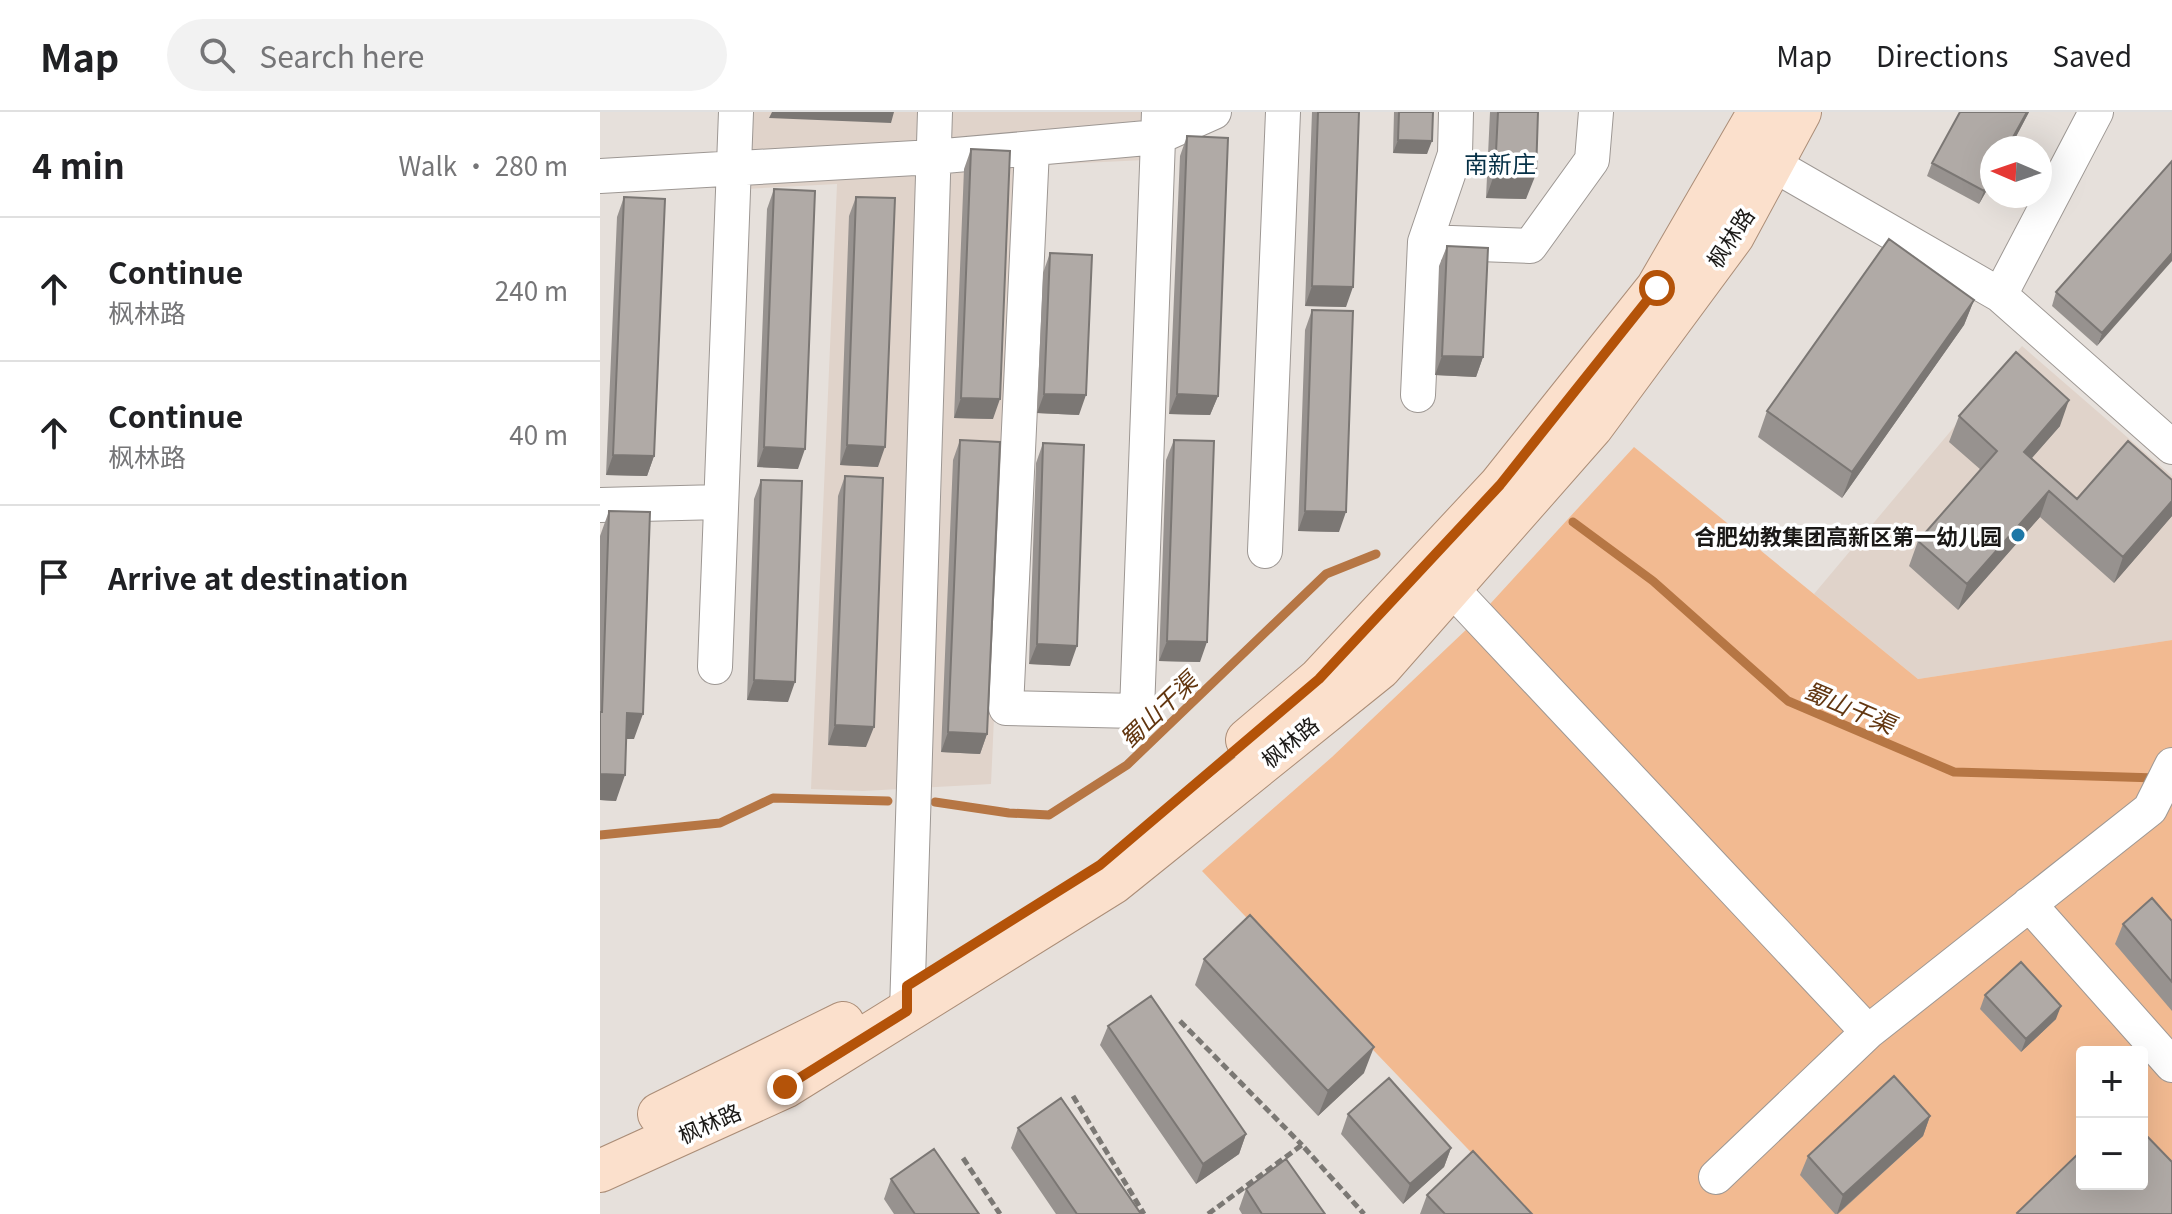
<!DOCTYPE html>
<html lang="en">
<head>
<meta charset="utf-8">
<style>
  body { margin:0; font-family:Georgia,"Noto Sans SC",serif; background:#f2f2f2; color:#202124 }
  .controls { position:absolute; right:24px; bottom:24px; display:grid; overflow:hidden; border-radius:8px; box-shadow:0 8px 32px #0002 }
  .controls button { width:72px; height:72px; display:grid; place-items:center; padding:0; border:0; border-bottom:2px solid #e0e0e0; background:#fff; color:#202124; font:40px sans-serif }
  .compass { position:absolute; left:1380px; top:24px; width:72px; height:72px; border-radius:50%; background:#fff; box-shadow:0 8px 32px #0002; rotate:272deg }
  .stop { position:absolute; width:24px; height:24px; margin:-18px; border:6px solid #b45309; border-radius:50%; background:#fff }
  .stop.end { background:#b45309; border-color:#fff; box-shadow:0 2px 8px #0008 }
  .list { margin:0; padding:0; list-style:none }
  h2 { display:flex; justify-content:space-between; align-items:center; height:104px; margin:0; padding:0 32px; font-size:34px }
  h2 small { font-size:26px; font-weight:400; color:#757577 }
  .list li { display:grid; grid-template-columns:52px 1fr auto; gap:24px; align-items:center; box-sizing:border-box; height:144px; padding:0 32px; border-top:2px solid #e0e0e0 }
  .list b { display:block; font-size:30px; white-space:nowrap }
  .list p { margin:0; font-size:26px; white-space:nowrap; color:#757577 }
  .list em { font-size:26px; font-style:normal; color:#757577 }
  .icon { flex:none; width:44px; height:44px; fill:none; stroke:currentColor; stroke-width:2; stroke-linecap:round; stroke-linejoin:round }
  .map { position:relative; flex:none; width:1572px; height:1102px; overflow:hidden }
  header { display:flex; align-items:center; gap:48px; box-sizing:border-box; height:112px; padding:0 40px; background:#fff; border-bottom:2px solid #e0e0e0 }
  header strong { font-size:38px }
  nav { display:flex; gap:44px; margin-inline-start:auto; font-size:28px }
  .search { width:560px; height:72px; background:#f2f2f2; display:flex; align-items:center; gap:20px; box-sizing:border-box; padding:0 28px; border-radius:44px; color:#757577; font-size:30px }
  main { display:flex }
  aside { flex:1; background:#fff }
  .map>svg:first-child { display:block }
</style>
</head>
<body>
<header>
<strong>Map</strong>
<div class="search"><svg class="icon" aria-label="search" viewBox="0 0 24 24"><circle cx="10" cy="10" r="6"/><path d="M15 15l6 6"/></svg>Search here</div>
<nav><a>Map</a><a>Directions</a><a>Saved</a></nav>
</header>
<main>
<aside>
<h2>4 min<small>Walk · 280 m</small></h2>
<ul class="list">
<li><svg class="icon" aria-label="ahead" viewBox="0 0 24 24"><path d="M12 20V5M6 11l6-6 6 6"/></svg><div><b>Continue</b><p>枫林路</p></div><em>240 m</em></li>
<li><svg class="icon" aria-label="ahead" viewBox="0 0 24 24"><path d="M12 20V5M6 11l6-6 6 6"/></svg><div><b>Continue</b><p>枫林路</p></div><em>40 m</em></li>
<li><svg class="icon" aria-label="arrive" viewBox="0 0 24 24"><path d="M6 21V4h12l-3 4 3 4H6"/></svg><div><b>Arrive at destination</b></div></li>
</ul>
</aside>
<div class="map">
<svg width="1572" height="1102" viewBox="0 0 1572 1102">
  <rect width="100%" height="100%" fill="#e6e0db"/>
  <path fill="#e0d3ca" d="M148,0H547L545,48L419,54L391,672L263,679L211,677L237,72L146,77Z
    M1422,234L1572,364V528L1318,567L1214,482Z"/>
  <path fill="#f2ba91" fill-rule="evenodd" d="M1034,335L1318,567L1572,528V1102H930L602,759L732,645L869,515ZM1482,940H1542V1072H1482Z"/>
  <g fill="none" stroke-linecap="round" stroke-linejoin="round">
    <path stroke="#b67644" stroke-width="9" d="M973,410L1053,469L1188,589L1354,660L1557,666
      M335,690L409,701L449,703L527,653L726,462L776,442
      M0,723L120,711L173,686L288,689"/>
    <g stroke="#9d9793" stroke-width="36">
      <path id="minor" d="M432,37L406,596L537,599L559,0
        M1150,39L1400,183L1496,0
        M0,64L333,45L558,25L614,0
        M825,130L855,42L856,0
        M1400,183L1572,335
        M818,283L825,130L930,134L992,48L996,0
        M0,393L121,390
        M665,439L683,0
        M851,476L1268,920L1550,697L1572,653
        M115,555L136,0
        M1429,792L1572,953
        M307,899L335,0
        M1116,1065L1268,920"/>
    </g>
    <g stroke="#ab8d77" stroke-width="44">
      <path id="major" d="M647,628L719,567L900,373L1057,176L1159,0
        M59,1002L243,911
        M0,1059L185,975L513,771L780,556L992,315L1133,124L1200,0"/>
    </g>
    <path stroke="#7b7874" stroke-width="5" stroke-dasharray="8 4" stroke-linecap="butt" d="M580,909L702,1033
      M473,984L544,1102
      M363,1046L400,1102
      M608,1102L702,1033L764,1102"/>
    <use href="#minor" stroke="#fff" stroke-width="34"/>
    <use href="#major" stroke="#fbe0cc" stroke-width="42"/>
  </g>
  <path fill="#97928f" d="M712,0H759L746,195L705,194Z
    M794,0H833L827,42L793,41Z
    M890,0H938L926,87L886,86Z
    M1360,0H1429L1410,36H1392V69L1379,92L1327,64L1332,51Z
    M587,24L618,284L610,303L569,302L580,44Z
    M371,37L393,307L354,306L364,57Z
    M1572,49L1497,234L1452,194L1456,180Z
    M174,77L198,357L157,355L167,97Z
    M24,85L54,344L47,364L6,363L17,105Z
    M256,85L278,355L240,353L249,104Z
    M847,134L883,245L876,265L835,263L839,154Z
    M450,141L479,303L437,301L443,161Z
    M1374,188L1364,213L1242,386L1158,325L1167,299Z
    M712,198L739,420L698,419L705,218Z
    M1359,304L1460,314L1432,346L1477,387L1572,368V404L1514,471L1440,405L1358,498L1309,454L1318,429L1381,358L1349,330Z
    M360,328L387,622L380,642L341,640L353,348Z
    M574,328L600,550L559,549L566,348Z
    M443,331L470,554L429,552L436,351Z
    M245,364L266,635L228,633L238,384Z
    M161,368L188,590L147,588L154,387Z
    M9,399L34,627H26L16,689L0,688V424Z
    M1572,809V899L1515,832L1523,812Z
    M604,847L764,961L718,1004L595,873Z
    M1385,883L1456,907L1421,940L1380,897Z
    M508,914L646,1022L639,1042L596,1072L500,933Z
    M748,1002L851,1036L844,1055L803,1092L741,1022Z
    M1330,1004L1323,1024L1238,1102H1235L1200,1063L1208,1044Z
    M418,1016L541,1102H456L411,1036Z
    M291,1067L379,1102H294L284,1087Z
    M646,1077L725,1102H642L639,1097Z
    M827,1083L932,1102H820Z"/>
  <path fill="#7b7774" d="M172,0H294L291,11L169,6Z
    M1427,0H1429L1410,36H1407Z
    M798,28L832,29L827,42L793,41Z
    M895,60L936,62L926,87L886,86Z
    M1392,64V69L1379,92L1384,79Z
    M1572,141V149L1497,234L1502,221Z
    M712,174L753,175L746,195L705,194Z
    M1374,188L1364,213L1242,386L1252,360Z
    M842,244L883,245L876,265L835,263Z
    M444,282L486,283L479,303L437,301Z
    M577,282L618,284L610,303L569,302Z
    M361,286L400,287L393,307L354,306Z
    M1469,288L1460,314L1415,365L1424,340Z
    M247,333L285,335L278,355L240,353Z
    M164,335L205,337L198,357L157,355Z
    M13,343L54,344L47,364L6,363Z
    M1449,379L1440,405L1358,498L1367,472Z
    M1572,389V404L1514,471L1523,445Z
    M705,399L746,400L739,420L698,419Z
    M567,529L607,530L600,550L559,549Z
    M437,532L477,534L470,554L429,552Z
    M154,568L195,570L188,590L147,588Z
    M27,601L43,602L34,627H18Z
    M235,613L274,615L266,635L228,633Z
    M348,620L387,622L380,642L341,640Z
    M0,662L25,663L16,689L0,688Z
    M1461,894L1456,907L1421,940L1426,927Z
    M774,935L764,961L718,1004L728,979Z
    M1330,1004L1323,1024L1237,1102L1243,1083Z
    M646,1022L639,1042L596,1072L603,1052Z
    M851,1036L844,1055L803,1092L810,1072Z"/>
  <path fill="#b0aaa6" stroke="#7b7774" stroke-width="2" d="M718,0H759L753,175L712,174Z
    M799,0H833L832,29L798,28Z
    M898,0H938L936,62L895,60Z
    M1360,0H1427L1407,36H1392V64L1384,79L1332,51Z
    M587,24L628,26L618,284L577,282Z
    M371,37L410,39L400,287L361,286Z
    M1572,49V141L1502,221L1456,180Z
    M174,77L215,79L205,337L164,335Z
    M24,85L65,87L54,344L13,343Z
    M256,85L295,86L285,335L247,333Z
    M1289,127L1374,188L1252,360L1167,299Z
    M847,134L888,136L883,245L842,244Z
    M450,141L492,143L486,283L444,282Z
    M712,198L753,199L746,400L705,399Z
    M1416,240L1469,288L1424,340L1477,387L1528,329L1572,368V389L1523,445L1449,379L1367,472L1318,429L1397,339L1359,304Z
    M360,328L400,330L387,622L348,620Z
    M574,328L614,329L607,530L567,529Z
    M443,331L484,333L477,534L437,532Z
    M245,364L283,366L274,615L235,613Z
    M161,368L202,369L195,570L154,568Z
    M9,399L50,400L43,602L27,601L25,663L0,662V600H2Z
    M1552,786L1572,809V870L1523,812Z
    M650,803L774,935L728,979L604,847Z
    M1421,850L1461,894L1426,927L1385,883Z
    M551,884L646,1022L603,1052L508,914Z
    M1294,964L1330,1004L1243,1083L1208,1044Z
    M789,966L851,1036L810,1072L748,1002Z
    M461,986L541,1102H477L418,1016Z
    M1542,1019L1572,1050V1102H1418L1417,1101L1482,1038V1072H1542Z
    M334,1037L379,1102H315L291,1067Z
    M873,1039L932,1102H845L827,1083Z
    M686,1047L725,1102H662L646,1077Z"/>
  <g fill="none" stroke-linecap="round" stroke-linejoin="round">
    <path stroke="#b45309" stroke-width="10" d="M185,975L307,899V874L500,753L719,567L900,373L1057,176"/>
  </g>
  <circle fill="#1d77a6" stroke="#fff" stroke-width="3" cx="1418" cy="423" r="8"/>
  <g text-anchor="middle" dominant-baseline="central" stroke-width="7" stroke-linejoin="round" paint-order="stroke">
    <g font-size="22" fill="#1b1917" stroke="#fff">
      <text transform="translate(1129 125) rotate(-57)">枫林路</text>
      <text transform="translate(689 629) rotate(-39)">枫林路</text>
      <text transform="translate(109 1010) rotate(-24)">枫林路</text>
    </g>
    <g font-size="22" font-weight="bold" fill="#1b1917" stroke="#fff" text-anchor="end">
      <text x="1402" y="423">合肥幼教集团高新区第一幼儿园</text>
    </g>
    <g font-size="24" fill="#053046" stroke="#fff">
      <text x="900" y="50">南新庄</text>
    </g>
    <g font-size="24" font-style="italic" fill="#623610" stroke="#fff">
      <text transform="translate(1250 594) rotate(23)">蜀山干渠</text>
      <text transform="translate(557 597) rotate(-44)">蜀山干渠</text>
    </g>
  </g>
</svg>
<div class="controls">
<button>+</button>
<button>−</button>
</div>
<svg class="compass" viewBox="-18 -18 36 36"><path d="M0-13l5 13h-10z" fill="#e53935"/><path d="M0 13l5-13h-10z" fill="#757577"/></svg>
<div class="stop" style="left:1057px;top:176px"></div>
<div class="stop end" style="left:185px;top:975px"></div>
</div>
</main>
</body>
</html>
